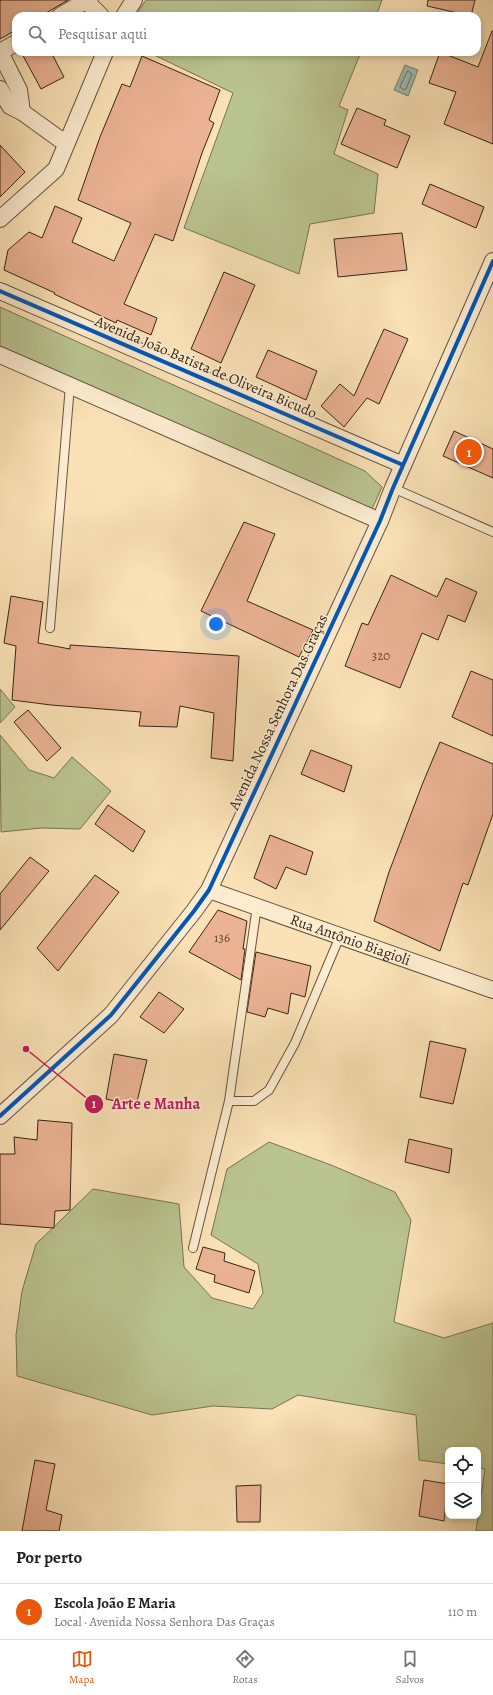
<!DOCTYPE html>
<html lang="pt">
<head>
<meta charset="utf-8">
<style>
  body { margin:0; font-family:Alegreya,serif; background:#f6f6f6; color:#222 }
  .controls { position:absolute; right:12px; bottom:12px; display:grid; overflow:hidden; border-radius:8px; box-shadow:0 2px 6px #0003 }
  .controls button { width:36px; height:36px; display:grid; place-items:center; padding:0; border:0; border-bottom:1px solid #e0e0e0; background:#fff; color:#222; font:20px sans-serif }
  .you { position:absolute; left:216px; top:624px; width:14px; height:14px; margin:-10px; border:3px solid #fff; border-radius:50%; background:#1a73e8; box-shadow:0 0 0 6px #1a73e833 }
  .badge { display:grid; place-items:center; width:26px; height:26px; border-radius:50%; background:#ea580c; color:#fff; font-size:13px; font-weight:700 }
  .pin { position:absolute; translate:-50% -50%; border:2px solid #fff; box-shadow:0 1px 4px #0006 }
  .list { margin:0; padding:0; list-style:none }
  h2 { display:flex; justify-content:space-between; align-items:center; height:52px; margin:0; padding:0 16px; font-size:17px }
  h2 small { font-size:13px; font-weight:400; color:#767676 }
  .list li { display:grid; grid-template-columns:26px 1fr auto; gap:12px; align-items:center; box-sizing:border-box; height:56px; padding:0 16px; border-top:1px solid #e0e0e0 }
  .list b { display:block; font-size:15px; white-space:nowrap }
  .list p { margin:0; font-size:13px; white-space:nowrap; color:#767676 }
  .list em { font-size:13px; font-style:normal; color:#767676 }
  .icon { flex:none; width:22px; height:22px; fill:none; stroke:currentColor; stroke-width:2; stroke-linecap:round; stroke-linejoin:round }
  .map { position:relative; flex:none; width:493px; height:1531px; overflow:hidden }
  .search { position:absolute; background:#fff; box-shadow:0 2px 6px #0003; left:12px; right:12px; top:12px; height:44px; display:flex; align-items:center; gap:10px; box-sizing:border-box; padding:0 14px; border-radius:12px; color:#767676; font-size:15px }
  .sheet { height:108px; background:#fff }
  nav { display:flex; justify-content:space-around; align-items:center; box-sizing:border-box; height:56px; border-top:1px solid #e0e0e0; background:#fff; font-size:11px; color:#767676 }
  nav a { display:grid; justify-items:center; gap:2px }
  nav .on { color:#ea580c }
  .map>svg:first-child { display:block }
</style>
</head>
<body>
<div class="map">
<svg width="493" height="1531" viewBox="0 0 493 1531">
  <rect width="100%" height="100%" fill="#fae2b6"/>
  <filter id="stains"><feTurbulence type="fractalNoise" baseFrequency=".005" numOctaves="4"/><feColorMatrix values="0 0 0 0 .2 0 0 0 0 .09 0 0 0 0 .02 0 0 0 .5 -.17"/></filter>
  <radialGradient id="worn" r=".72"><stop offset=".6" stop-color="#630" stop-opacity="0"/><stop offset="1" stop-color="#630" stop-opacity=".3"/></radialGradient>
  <path fill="#bac491" stroke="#787454" d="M146,0H382L376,16H135Z
    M148,52H361L339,106L348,110L334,154L378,174L374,213L310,224L299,274L184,228L233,93Z
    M0,307L365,471L382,487L372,509L0,347Z
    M0,689L15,707L0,723Z
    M0,735L29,770L54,778L72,757L111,791L80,829L41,828L1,832Z
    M269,1142L331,1165L395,1192L411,1220L394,1322L444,1338L493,1323V1531H476L485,1469L478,1468V1450H448V1464L419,1460L416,1415L298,1395L272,1409L213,1406L152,1415L17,1376L16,1335L22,1291L36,1244L93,1189L179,1204L184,1267L212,1298L253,1309L263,1293L258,1264L211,1235L227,1169Z"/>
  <path fill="#9fbdb2" stroke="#758074" d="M405,65L418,70L408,96L394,90Z"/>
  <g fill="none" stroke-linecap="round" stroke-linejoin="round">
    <path stroke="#6a7165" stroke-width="1" d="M408,71L412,74L406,89L404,90L400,87Z"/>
  </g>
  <path fill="#ebb394" stroke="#362518" d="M0,0H68L41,16H16V30L0,39Z
    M428,0H475L471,16L427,6Z
    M492,31H493V144L444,124L456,92L429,83L440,52L478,67Z
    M21,52H51L64,77L41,89Z
    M142,56L220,90L209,120L214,123L202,153L173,241L155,234L124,304L157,318L151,335L117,320L116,323L54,294L55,293L4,270L8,250L29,232L42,238L55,206L82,218L72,242L114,261L131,223L78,200L100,137L122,84L130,87Z
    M357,108L386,120L384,125L410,136L397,168L341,144Z
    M0,145L25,172L0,197Z
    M430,184L484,207L476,228L422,204Z
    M402,233L407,270L338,277L334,239Z
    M224,272L255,285L221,363L191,349Z
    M384,329L408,339L379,404L367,398L344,427L321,406L340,384L354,396Z
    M268,350L317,371L306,400L256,377Z
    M454,431L493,449V478L443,456Z
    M244,522L275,534L247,601L313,630L299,657L201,611Z
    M391,575L437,597L446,578L477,592L465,622L448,615L438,640L422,633L400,688L345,666L362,623L368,625Z
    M11,596L43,602L38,643L70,649V645L239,656L233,761L211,758L214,713L180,706L177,727L139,726L141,712L51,705L12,700L16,646L4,643Z
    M471,671L493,680V736L452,717Z
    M28,710L61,748L47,761L14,722Z
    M440,742L493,764V814L468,885L463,883L440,951L374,921L389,872L422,785Z
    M311,750L352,766L344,792L301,774Z
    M108,805L145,831L133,852L95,824Z
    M270,835L313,852L306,875L286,867L276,889L254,878Z
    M30,857L49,871L0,930V894Z
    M95,875L119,892L58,971L37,948Z
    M218,910L247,921L243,949H245L241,980L189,952Z
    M256,952L311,966L305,997L291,993L288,1014L268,1008L265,1017L247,1012Z
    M159,992L184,1009L164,1033L140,1017Z
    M430,1041L466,1049L453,1104L420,1097Z
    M114,1054L147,1060L136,1106L106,1099Z
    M38,1120L72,1123L70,1210L55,1211L54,1228L0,1224V1154H15L14,1137L37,1140Z
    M409,1139L452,1149L449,1173L405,1162Z
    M203,1247L225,1253L224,1261L255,1271L249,1293L214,1282L215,1275L196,1269Z
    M35,1460L55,1464L46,1510L62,1515L59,1531H22Z
    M424,1480L448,1484L444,1521L419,1516Z
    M261,1485L260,1522H237L236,1486Z"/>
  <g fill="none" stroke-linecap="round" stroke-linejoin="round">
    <g stroke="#675440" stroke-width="10">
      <path id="lane" d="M393,488L493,532
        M50,628L70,385
        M229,1101H254L269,1090L295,1043L340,936
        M193,1248L229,1101L257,906"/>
    </g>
    <g stroke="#675440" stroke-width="18">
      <g id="street">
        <path d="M88,0L92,7L101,16"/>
        <path d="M60,16L87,0"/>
        <path d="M124,16L134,0"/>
        <path d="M0,52L19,90L22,112"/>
        <path d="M0,52L16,43"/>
        <path d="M0,89L10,106L22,112L65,143"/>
        <path d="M0,219L56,169L105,52"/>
        <path d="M0,291L403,465"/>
        <path d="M0,355L380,521"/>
        <path id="s1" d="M209,890L493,990"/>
        <path d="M0,1116L111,1015L194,911L209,890L380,521L393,488L493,261"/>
      </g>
    </g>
    <use href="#lane" stroke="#fcecd0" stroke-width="8"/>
    <use href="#street" stroke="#fcecd0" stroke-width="16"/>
    <g stroke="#fcecd0" stroke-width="6">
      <path id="cycleway" d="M0,291L403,465
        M0,1116L111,1015L194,911L209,890L380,521L393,488L493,261"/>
    </g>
    <use href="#cycleway" stroke="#0057b8" stroke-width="4"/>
  </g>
  <g text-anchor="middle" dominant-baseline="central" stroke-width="3" stroke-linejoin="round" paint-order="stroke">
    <g font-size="13" fill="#634837">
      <text x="381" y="655">320</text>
      <text x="222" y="937">136</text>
    </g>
    <g font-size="15" fill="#362518" stroke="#fcecd0">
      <text transform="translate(206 367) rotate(23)">Avenida João Batista de Oliveira Bicudo</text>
      <text transform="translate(278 712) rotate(-65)">Avenida Nossa Senhora Das Graças</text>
      <text stroke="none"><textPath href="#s1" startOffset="150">Rua Antônio Biagioli</textPath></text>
    </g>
  </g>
  <path fill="none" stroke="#c2185b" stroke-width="1.5" d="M26 1049L94 1104"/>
  <g fill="#c2185b" stroke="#fcecd0" stroke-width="1.5">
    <circle cx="26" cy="1049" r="4"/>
    <circle cx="94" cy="1104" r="10"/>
  </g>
  <g font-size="12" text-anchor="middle" font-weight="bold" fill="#fff">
    <text x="94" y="1108">1</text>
  </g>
  <g font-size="16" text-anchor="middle" font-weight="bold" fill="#c2185b" stroke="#fcecd0" stroke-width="3" stroke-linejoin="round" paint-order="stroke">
    <text x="156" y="1109">Arte e Manha</text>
  </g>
  <rect width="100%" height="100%" filter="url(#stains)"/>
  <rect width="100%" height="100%" fill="url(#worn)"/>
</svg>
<div class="controls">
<button><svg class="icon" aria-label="locate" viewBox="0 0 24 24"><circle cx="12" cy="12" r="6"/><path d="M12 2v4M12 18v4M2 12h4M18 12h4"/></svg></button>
<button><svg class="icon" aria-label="layers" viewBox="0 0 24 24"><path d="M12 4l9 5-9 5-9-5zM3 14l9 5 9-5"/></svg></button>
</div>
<div class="you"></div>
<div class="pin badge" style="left:469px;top:452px">1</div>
<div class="search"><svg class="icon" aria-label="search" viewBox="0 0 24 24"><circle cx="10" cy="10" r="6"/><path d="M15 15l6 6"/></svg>Pesquisar aqui</div>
</div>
<section class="sheet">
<h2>Por perto<small></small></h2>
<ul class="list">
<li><span class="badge">1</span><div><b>Escola João E Maria</b><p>Local · Avenida Nossa Senhora Das Graças</p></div><em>110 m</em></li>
</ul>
</section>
<nav>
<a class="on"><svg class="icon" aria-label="map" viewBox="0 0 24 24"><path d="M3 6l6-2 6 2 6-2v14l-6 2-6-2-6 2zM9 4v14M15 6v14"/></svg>Mapa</a>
<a><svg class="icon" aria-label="directions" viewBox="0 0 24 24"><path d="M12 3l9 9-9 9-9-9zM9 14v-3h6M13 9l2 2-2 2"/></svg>Rotas</a>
<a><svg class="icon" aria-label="saved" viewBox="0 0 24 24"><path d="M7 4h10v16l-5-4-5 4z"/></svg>Salvos</a>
</nav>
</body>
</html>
